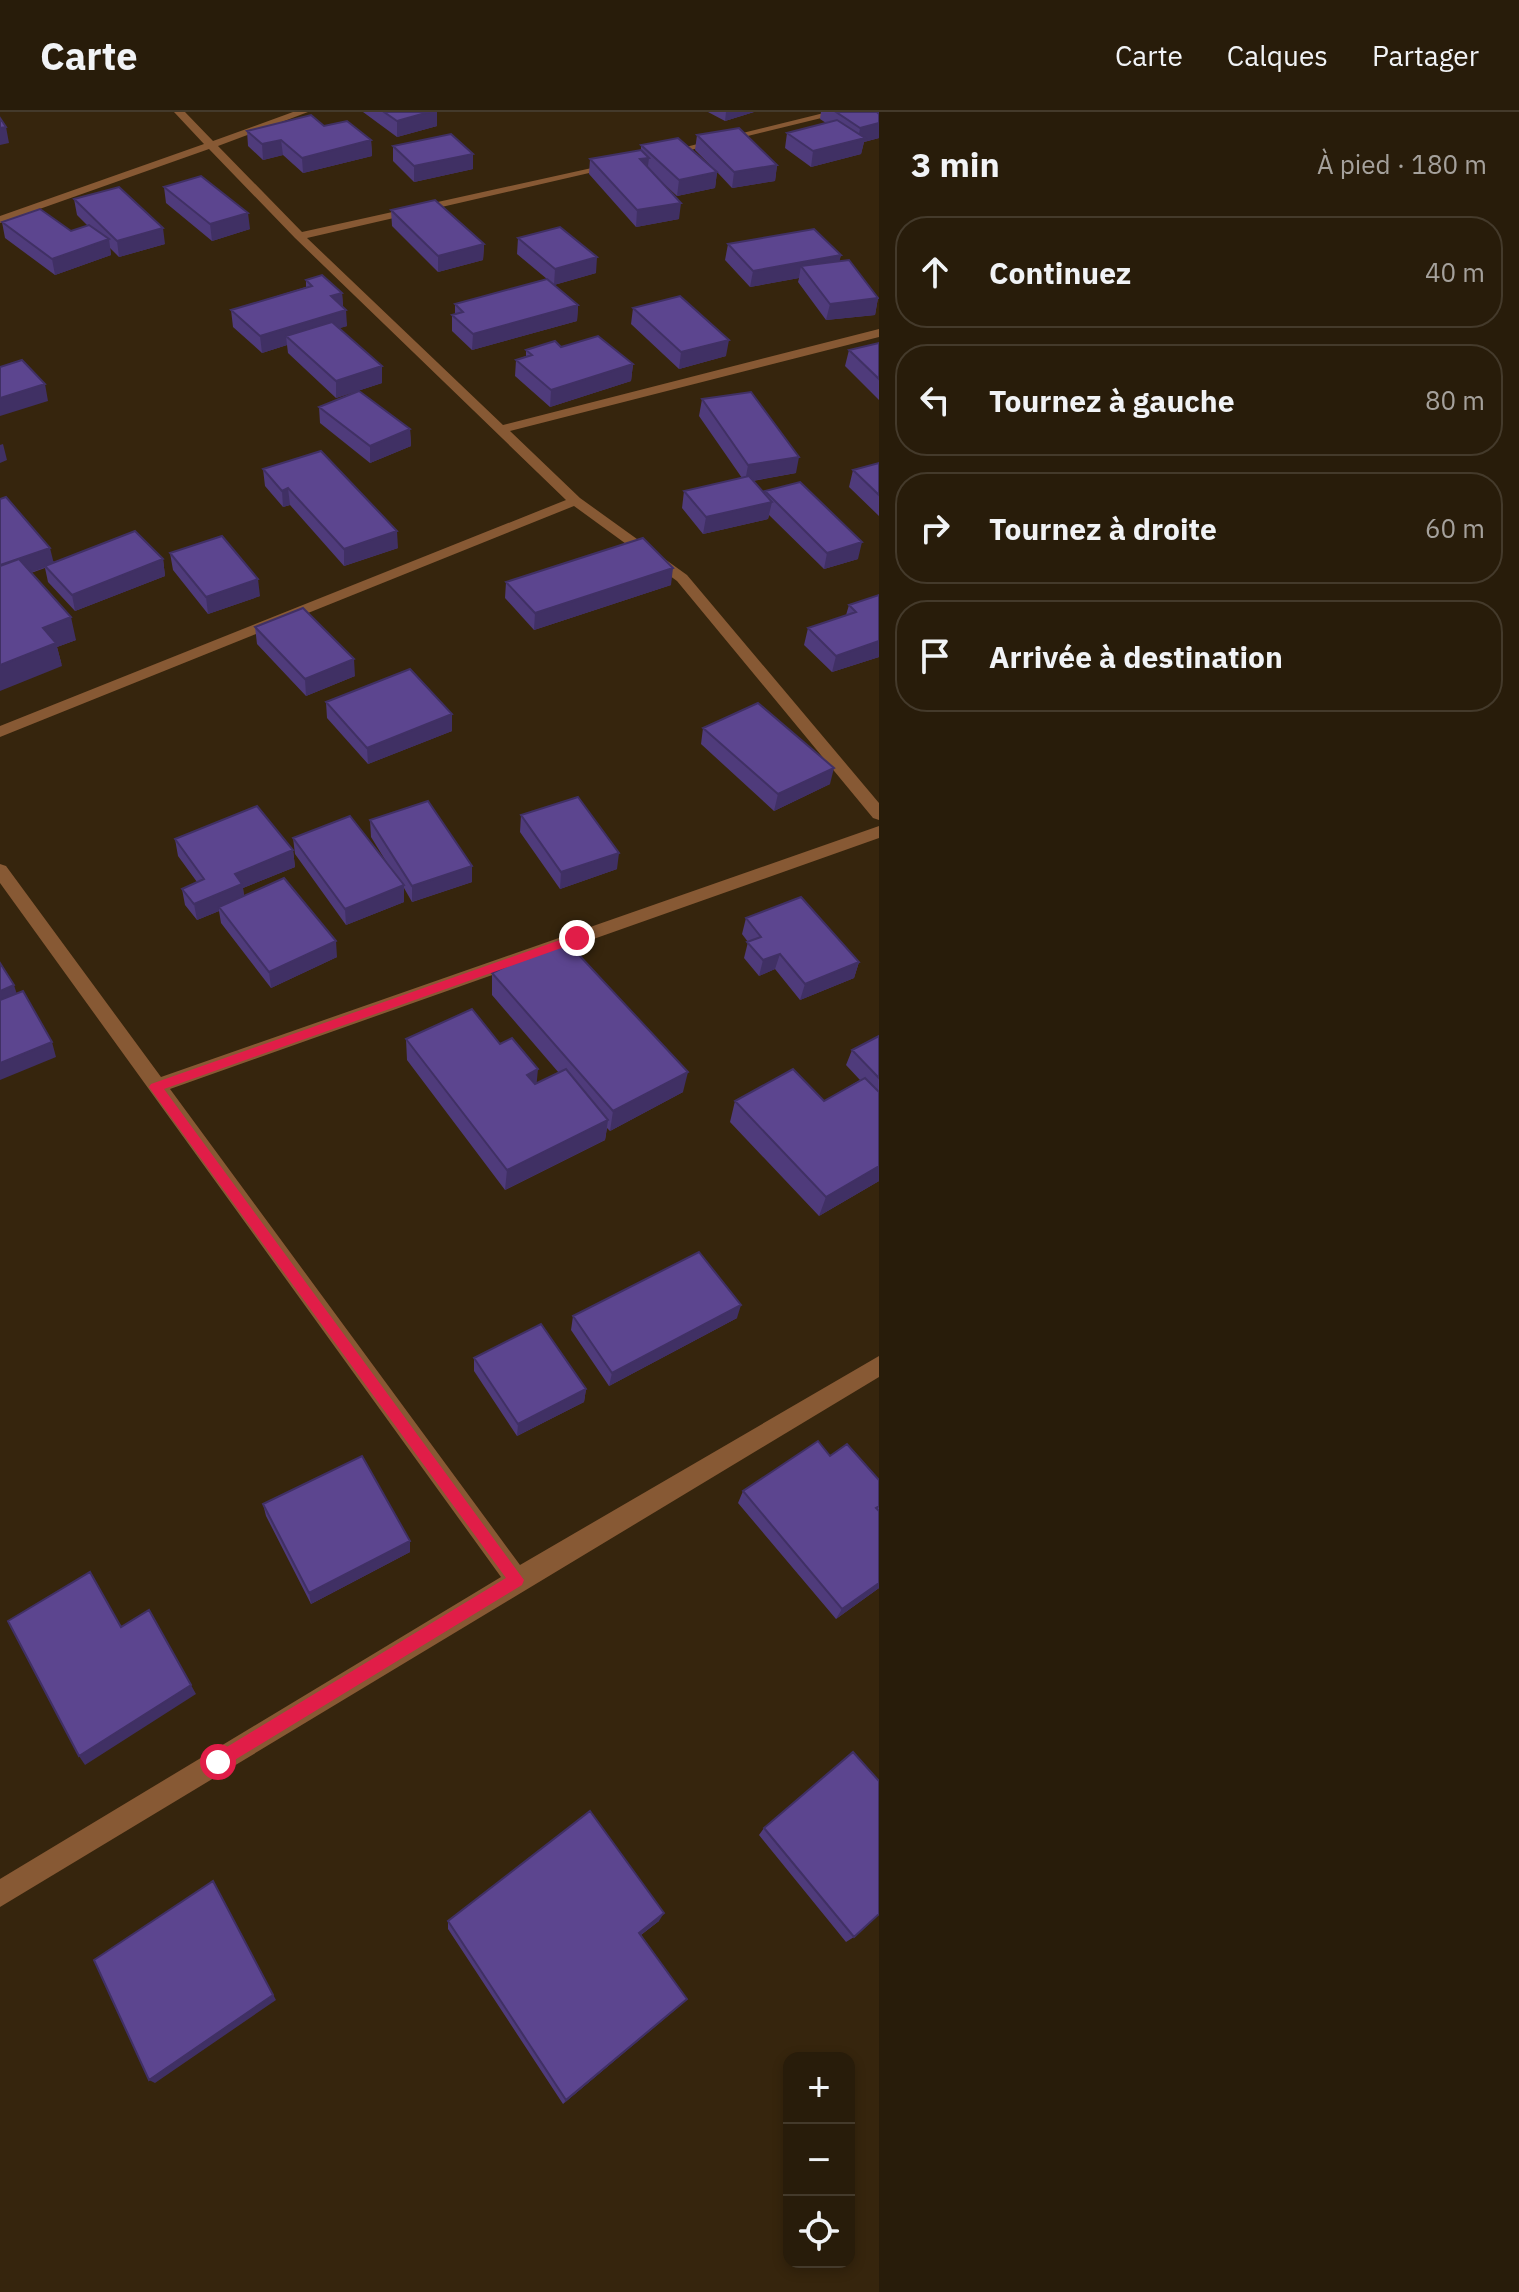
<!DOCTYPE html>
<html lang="fr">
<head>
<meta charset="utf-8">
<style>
  body { margin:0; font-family:"IBM Plex Sans",sans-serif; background:#342918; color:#f1f3f6 }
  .controls { position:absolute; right:24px; bottom:24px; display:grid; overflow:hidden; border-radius:16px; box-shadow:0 4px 12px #0003 }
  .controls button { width:72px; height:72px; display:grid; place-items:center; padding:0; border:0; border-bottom:2px solid #443a2b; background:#281c0a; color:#f1f3f6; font:40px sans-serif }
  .stop { position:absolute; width:24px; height:24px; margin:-18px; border:6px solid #e11d48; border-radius:50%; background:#fff }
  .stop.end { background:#e11d48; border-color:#fff; box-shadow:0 2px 8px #0008 }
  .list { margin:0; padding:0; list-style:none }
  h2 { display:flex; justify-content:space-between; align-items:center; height:104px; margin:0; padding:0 32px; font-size:34px }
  h2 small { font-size:26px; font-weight:400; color:#a5a19c }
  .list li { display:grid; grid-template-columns:52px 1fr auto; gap:24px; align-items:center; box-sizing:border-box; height:112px; margin:0 16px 16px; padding:0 16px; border:2px solid #443a2b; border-radius:32px }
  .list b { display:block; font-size:30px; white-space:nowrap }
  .list em { font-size:26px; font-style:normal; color:#a5a19c }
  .icon { flex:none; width:44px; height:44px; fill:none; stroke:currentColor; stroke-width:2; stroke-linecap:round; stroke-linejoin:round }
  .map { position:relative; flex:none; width:879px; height:2180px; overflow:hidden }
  header { display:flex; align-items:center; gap:48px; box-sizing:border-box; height:112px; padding:0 40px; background:#281c0a; border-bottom:2px solid #443a2b }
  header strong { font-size:38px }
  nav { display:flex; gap:44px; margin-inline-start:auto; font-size:28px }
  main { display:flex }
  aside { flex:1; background:#281c0a }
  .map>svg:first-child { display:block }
</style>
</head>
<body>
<header>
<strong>Carte</strong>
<nav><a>Carte</a><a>Calques</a><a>Partager</a></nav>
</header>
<main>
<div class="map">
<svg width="879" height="2180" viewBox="0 0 879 2180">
  <rect width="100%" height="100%" fill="#36250d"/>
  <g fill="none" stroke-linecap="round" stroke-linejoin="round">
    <path fill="#875934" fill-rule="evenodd" d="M174,0H185L213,29L293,0H308L218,34L302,120L619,50L620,52L615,55L307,126L503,313L879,217V225L510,319L580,386L687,463L879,691V708L873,706L677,469L574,394L0,625V614L566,388L295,126L209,37L0,111V104L204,32Z
      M828,0H846L662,45L657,42Z
      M879,714V726L170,977L520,1453L879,1244V1265L0,1795V1767L501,1465L0,771V752L6,754L161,965Z"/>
  </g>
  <path fill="#4f3b7b" d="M363,0H437V14L397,25Z
    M708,0H754L725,9Z
    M821,0H879V26L864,30L861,42L811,55L785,36L787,21L826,11L820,7Z
    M324,14L371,28L372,44L303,61L283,43L263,48L248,34L247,19Z
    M697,23L777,53L775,69L732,76L717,60L715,76L677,84L650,59L679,107L636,115L589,62L590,47L641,38V33L716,59L695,38Z
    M393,34L473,42V57L414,70L393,49Z
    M164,75L250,117L212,129L166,91Z
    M74,87L165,132L119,145L110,136L111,143L55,163L5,126L2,110L71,119L88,114L77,103Z
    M391,98L484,132L483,148L438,160L392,114Z
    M518,126L596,161L554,173L578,193L577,209L472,238L452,219V203L455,202V192L547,167L517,142Z
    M728,132L841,143L839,149L878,186L875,203L826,208L798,170L799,166L750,175L725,148Z
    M306,168L342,181L343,195L347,214L339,216L382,254V271L336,286L288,241L287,233L262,241L233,215L231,198L306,175Z
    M633,196L726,244L679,257L631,212Z
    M879,231V288L845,254L849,238Z
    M561,235L633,252L631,269L550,295L515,264L516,248L526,244V238Z
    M702,287L796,361L753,369L765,382V379L858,447L824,457L769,403L768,407L703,422L682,396L684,379L742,366L699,304Z
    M319,295L410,317L411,334L370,351L320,311Z
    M879,351V404L849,375L853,358Z
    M263,357L398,436L344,454L290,393L283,395L265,374Z
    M0,387L54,450L163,447L165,464L75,499L48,470L45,456L31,461L76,528L57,535L62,554Z
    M170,441L260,484L208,502L173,458Z
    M506,470L671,473L534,518L505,486Z
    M879,483V545L832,560L804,533L808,516L846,503L849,493Z
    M255,515L355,564L306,584L257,532Z
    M326,590L452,602V619L368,652L327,606Z
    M703,616L830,672L774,699L701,632Z
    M521,703L617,757L560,777L520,720Z
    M370,708L472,770L412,790L404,776V790L346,813L295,742L293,726L392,759L371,725Z
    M175,727L293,738L295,755L243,776L244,784L337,845L271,876L221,811L219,799L197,808L185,793L182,777L197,770L178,744Z
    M746,806L859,850L854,866L800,888L775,857L759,864L744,846L748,830L742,822Z
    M492,861L683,980L610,1019L607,1016L605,1028L505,1078L407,948L406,927L500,932L537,971L559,961L492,883Z
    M879,924V1069L819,1104L730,1010L735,989H824L860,968L846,953L852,938Z
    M573,1204L737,1206L609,1274L571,1218Z
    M474,1246L586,1277L584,1290L517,1324L474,1259Z
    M830,1344L879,1368V1476L836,1507L738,1391L743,1379Z
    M263,1392L410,1429V1440L311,1492L266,1404Z
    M764,1716L854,1825L846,1830L759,1723Z
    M448,1809H659L641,1823L687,1887L563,1992L448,1817Z"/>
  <path fill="#403064" d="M429,0H437V14L397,25V9Z
    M726,0H754L725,9Z
    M879,11V26L864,30L861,42L811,55L813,39L858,28L860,16Z
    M6,15L9,31L0,33V16Z
    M281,28L283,43L263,48L262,32Z
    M371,28L372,44L303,61L302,46Z
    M473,42V57L414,70V54Z
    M649,46L647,62L640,47Z
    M777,53L775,69L732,76L734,60Z
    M717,60L715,76L677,84L679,68Z
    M681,91L679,107L636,115L637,98Z
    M248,101L250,117L212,129L210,112Z
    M163,116L165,132L119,145L117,129Z
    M109,127L111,143L55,163L52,147Z
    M484,132L483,148L438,160V144Z
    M841,143L837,159L801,154L799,166L750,175L753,159Z
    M597,145L596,161L554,173L555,157Z
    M342,181L343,197L331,184Z
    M878,186L875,203L826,208L830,192Z
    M578,193L577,209L472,238L473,222Z
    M346,198L347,214L293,231L286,224L287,233L262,241L260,224Z
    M729,228L726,244L679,257L681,240Z
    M633,252L631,269L550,295L551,278Z
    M382,254V271L336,286V269Z
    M45,272L48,289L0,304V286Z
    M410,317L411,334L370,351V334Z
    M3,332L7,348L0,351V333Z
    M799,345L796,361L745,370L748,353Z
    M288,376L290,393L283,395L282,379Z
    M772,390L768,407L703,422L706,405Z
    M397,419L398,436L344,454V437Z
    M862,430L858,447L824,457L827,441Z
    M50,436L54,452L0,472V453Z
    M163,447L165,464L75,499L72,483Z
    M673,456L671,473L534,518L535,501Z
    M258,467L260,484L208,502L206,485Z
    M71,505L76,528L57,535L62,554L0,579V553L43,516Z
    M879,529V545L832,560L836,544Z
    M354,547L355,564L306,584L305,567Z
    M452,602V619L368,652L367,636Z
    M834,656L830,672L774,699L778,682Z
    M293,738L295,755L243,776L244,788L219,795V799L197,808L194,792L235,762Z
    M619,741L617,757L560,777L561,760Z
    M472,754V770L412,790V774Z
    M404,773V790L346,813L345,797Z
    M336,829L337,845L271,876L269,860Z
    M780,842L775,857L759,864L763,848Z
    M859,850L854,866L800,888L805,872Z
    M14,873L19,889L0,897V879Z
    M52,930L56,945L0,968V951Z
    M538,957L536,978L527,963Z
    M688,960L683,980L610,1019L613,999Z
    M608,1008L605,1028L505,1078L507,1058Z
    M879,1054V1069L819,1104L826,1085Z
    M741,1193L737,1206L609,1274L612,1261Z
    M586,1277L584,1290L517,1324L518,1312Z
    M410,1429V1440L311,1492L309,1481Z
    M879,1471V1476L836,1507L842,1497Z
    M191,1573L196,1582L85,1653L79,1644Z
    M217,1776L276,1888L155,1971L149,1968Z
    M664,1801L659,1809L634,1828L639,1821Z
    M687,1887L681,1893L563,1992L566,1988Z"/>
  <path fill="#5c458f" stroke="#403064" stroke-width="2" d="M384,0H429L397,9Z
    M836,0H877L879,2V11L860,16Z
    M311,3L324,14L347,9L371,28L302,46L281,28L262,32L247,19Z
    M0,6L6,15L0,16Z
    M837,8L865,26L813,39L787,21Z
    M739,16L777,53L734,60L697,23Z
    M451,22L473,42L414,54L393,34Z
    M678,26L717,60L679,68L641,33Z
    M641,38L649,46L640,47L681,91L637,98L590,47Z
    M201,64L248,101L210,112L164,75Z
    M119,75L163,116L117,129L74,87Z
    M435,88L484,132L438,144L391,98Z
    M40,97L71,119L89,113L109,127L52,147L2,110Z
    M560,115L597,145L555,157L518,126Z
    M814,117L841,143L753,159L728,132Z
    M849,148L878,186L830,192L801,154Z
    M322,163L342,181L331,184L346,198L260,224L231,198L312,174L306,168Z
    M547,167L578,193L473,222L452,203L463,200L455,192Z
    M680,184L729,228L681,240L633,196Z
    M332,210L382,254L336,269L286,224Z
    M598,224L633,252L551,278L516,248L532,243L526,238L555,229L561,235Z
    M879,231V267L849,238Z
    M22,248L45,272L0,286V255Z
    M359,279L410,317L370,334L319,295Z
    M751,280L799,345L748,353L702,287Z
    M321,339L397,419L344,437L288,376L282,379L263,357Z
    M879,351V383L853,358Z
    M749,364L772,390L706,405L684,379Z
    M800,370L862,430L827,441L765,379Z
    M6,385L50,436L0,453V387Z
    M135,419L163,447L72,483L45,454Z
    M222,424L258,467L206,485L170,441Z
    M643,426L673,456L535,501L506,470Z
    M19,447L71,505L43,516L56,531L0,553V454Z
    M879,483V529L836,544L808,516L856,500L849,493Z
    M303,496L354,547L305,567L255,515Z
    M410,557L452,602L367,636L326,590Z
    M758,591L834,656L778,682L703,616Z
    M578,685L619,741L561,760L521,703Z
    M428,689L472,754L412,774L370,708Z
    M257,694L293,738L235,762L242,772L194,792L182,777L204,767L175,727Z
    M350,704L404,773L345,797L293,726Z
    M284,766L336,829L269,860L219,795Z
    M801,785L859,850L805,872L780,842L763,848L747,830L761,825L746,806Z
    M564,827L688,960L613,999L492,861Z
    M0,851L14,873L0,879Z
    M23,879L52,930L0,951V888Z
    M472,897L500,932L512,926L538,957L527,963L535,972L566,957L608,1008L507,1058L406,927Z
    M879,924V966L852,938Z
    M793,957L824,989L865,966L879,980V1054L826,1085L735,989Z
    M699,1140L741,1193L612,1261L573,1204Z
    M541,1212L586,1277L518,1312L474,1246Z
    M818,1329L830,1344L847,1332L879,1368V1394L876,1396L879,1399V1471L842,1497L743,1379Z
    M362,1344L410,1429L309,1481L263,1392Z
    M90,1460L121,1515L149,1498L191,1573L79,1644L8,1509Z
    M853,1640L879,1669V1802L854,1825L764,1716Z
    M590,1699L664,1801L639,1821L687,1887L566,1988L448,1809Z
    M213,1769L273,1883L149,1968L94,1848Z"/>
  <path fill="#e11d48" d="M577,822L583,826L581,829L164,977L524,1468L522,1473L223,1655H212V1644L506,1466L149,975L151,972Z"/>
</svg>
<div class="controls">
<button>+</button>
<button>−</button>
<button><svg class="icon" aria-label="locate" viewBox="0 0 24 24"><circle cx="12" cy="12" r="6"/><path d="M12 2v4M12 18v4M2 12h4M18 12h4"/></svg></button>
</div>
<div class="stop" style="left:218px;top:1650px"></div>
<div class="stop end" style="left:577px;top:826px"></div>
</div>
<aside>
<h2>3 min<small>À pied · 180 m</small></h2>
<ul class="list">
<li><svg class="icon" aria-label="ahead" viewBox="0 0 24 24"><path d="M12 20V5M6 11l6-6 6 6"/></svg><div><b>Continuez</b></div><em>40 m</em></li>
<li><svg class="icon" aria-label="left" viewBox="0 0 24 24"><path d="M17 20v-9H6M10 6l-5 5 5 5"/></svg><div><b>Tournez à gauche</b></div><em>80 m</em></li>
<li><svg class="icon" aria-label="right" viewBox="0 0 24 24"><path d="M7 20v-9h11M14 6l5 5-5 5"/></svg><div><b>Tournez à droite</b></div><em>60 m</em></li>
<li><svg class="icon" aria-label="arrive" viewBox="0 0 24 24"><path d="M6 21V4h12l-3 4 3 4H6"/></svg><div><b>Arrivée à destination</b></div></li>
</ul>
</aside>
</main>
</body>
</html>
